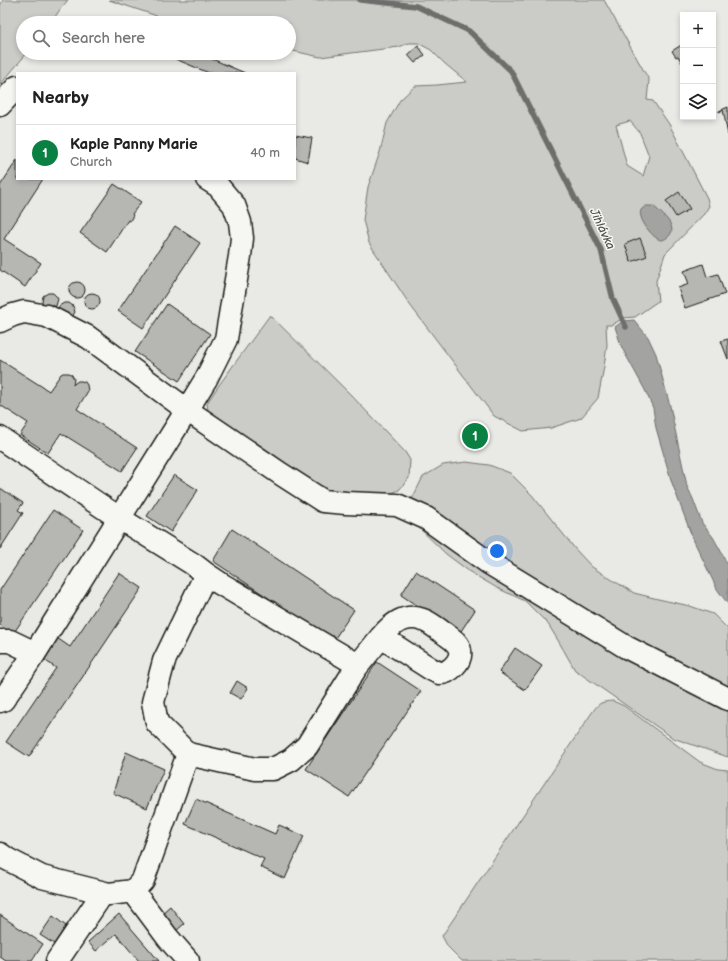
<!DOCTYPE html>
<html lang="en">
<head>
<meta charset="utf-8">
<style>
  body { margin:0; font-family:"Balsamiq Sans",sans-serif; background:#f2f2f2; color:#222 }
  .controls { position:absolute; right:12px; top:12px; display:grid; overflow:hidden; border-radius:0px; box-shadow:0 2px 6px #0003 }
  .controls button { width:36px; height:36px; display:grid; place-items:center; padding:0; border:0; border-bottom:1px solid #e0e0e0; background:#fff; color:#222; font:20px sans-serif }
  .you { position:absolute; left:497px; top:551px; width:14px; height:14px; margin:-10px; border:3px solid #fff; border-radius:50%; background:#1a73e8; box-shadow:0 0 0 6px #1a73e833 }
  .badge { display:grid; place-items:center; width:26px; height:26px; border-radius:50%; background:#0b8043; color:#fff; font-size:13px; font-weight:700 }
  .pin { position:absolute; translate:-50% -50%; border:2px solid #fff; box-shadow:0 1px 4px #0006 }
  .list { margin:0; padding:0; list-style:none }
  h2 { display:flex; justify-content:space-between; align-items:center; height:52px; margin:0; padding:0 16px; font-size:17px }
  h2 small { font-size:13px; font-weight:400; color:#767676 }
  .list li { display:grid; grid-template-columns:26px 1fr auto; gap:12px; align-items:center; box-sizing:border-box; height:56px; padding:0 16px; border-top:1px solid #e0e0e0 }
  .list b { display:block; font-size:15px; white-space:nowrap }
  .list p { margin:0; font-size:13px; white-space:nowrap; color:#767676 }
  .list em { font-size:13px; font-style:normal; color:#767676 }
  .icon { flex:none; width:22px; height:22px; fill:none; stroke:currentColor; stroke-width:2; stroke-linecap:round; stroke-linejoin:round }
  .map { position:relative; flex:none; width:728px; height:961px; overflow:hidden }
  .search { position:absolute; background:#fff; box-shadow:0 2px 6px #0003; left:16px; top:16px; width:280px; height:44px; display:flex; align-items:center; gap:10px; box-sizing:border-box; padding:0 14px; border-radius:22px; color:#767676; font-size:15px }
  .panel { position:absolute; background:#fff; box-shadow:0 2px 6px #0003; left:16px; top:72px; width:280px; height:108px; border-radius:0px }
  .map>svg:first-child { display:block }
</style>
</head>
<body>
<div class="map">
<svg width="728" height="961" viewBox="0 0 728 961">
  <rect width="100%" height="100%" fill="#e9e9e5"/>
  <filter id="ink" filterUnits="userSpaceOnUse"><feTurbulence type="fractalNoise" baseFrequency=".025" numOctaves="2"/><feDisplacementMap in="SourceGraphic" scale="8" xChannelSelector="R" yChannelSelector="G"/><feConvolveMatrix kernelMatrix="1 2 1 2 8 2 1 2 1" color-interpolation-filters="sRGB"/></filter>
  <g filter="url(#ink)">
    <path fill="#cbcbc7" stroke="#747472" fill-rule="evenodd" d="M3,0H68L61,8L51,23H23V53H27L0,85V6Z
      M109,0H604L649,80L647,100L653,101L669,124L707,198L709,206L704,214L665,254L656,281L658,301L635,317L624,318L611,325H606L607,345L604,367L598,398L581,418L551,428L523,431L494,416L410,305L369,243L363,220L368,187L380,152L387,123L400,100L415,86L437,85L467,82L444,63L431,50L418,43H409L399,47L320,57L289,50V23H173L154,15ZM630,121L640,133L649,156L643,176L627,166L616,125Z
      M270,315L351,395L405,452L410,460L409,478L399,490L380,498L323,497L209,418L207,403L219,385Z
      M466,462L489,465L510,473L532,495L576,550L592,567L614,581L634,593L658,599L690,606L713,614L728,629V757L673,738L575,670L559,642L548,624L525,601L497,588L470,572L446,554L412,521L410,503L423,477L443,465Z
      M613,701L624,706L700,762L718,769L728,770V961H462L448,947L442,936L591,714C599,703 599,702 613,701Z"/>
    <path fill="#a3a3a1" stroke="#6d6d6c" d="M646,206H653C660,212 679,226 669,236C667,238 664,240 661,240C653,239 637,218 641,210C642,209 644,207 646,206Z
      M634,320L648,337L656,354L670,406L687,486L693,499L702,523L713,537L723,555L728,567V604L717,589L693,539L672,483L656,428L653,408L645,390L622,348L615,327L623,321Z"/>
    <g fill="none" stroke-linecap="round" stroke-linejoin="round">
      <path stroke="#6d6d6c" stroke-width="5.5" d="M360,0L416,6L469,31L511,71L601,250L613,299L626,327"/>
    </g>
    <path fill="#b6b6b3" stroke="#1c1c1c" d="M683,44V63H682L678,56L676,57L672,51Z
      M418,46L425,55L415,63L408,55Z
      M161,53H198L245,73H209Z
      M728,107V135L723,110L719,112V111Z
      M295,135L312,138L308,162L295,158Z
      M17,160V179H43L4,239L41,263L25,287L0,270V186Z
      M114,184L141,202L132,214L133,215L130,221L128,220L107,252L80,233Z
      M679,192L690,209L676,217L666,201Z
      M175,226L200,243L143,328L118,311Z
      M640,238L647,256L631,262L625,244Z
      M703,264L707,277L718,274L725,294L685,308L678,288L689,284L684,271Z
      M69 290a8 8 0 1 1 16 0a8 8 0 1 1-16 0Z
      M84 301a8 8 0 1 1 16 0a8 8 0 1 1-16 0Z
      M48,293H53L56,296L58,299L56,306L52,308L43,304L42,302L43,296Z
      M64,303H69L73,306L75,312L72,317L58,310L59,306Z
      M167,304L210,334L179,381L135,352Z
      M728,339V359L721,341Z
      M0,360L49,391L61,374L63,373H69L72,375L74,379L73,385L75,383L78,381H81L85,382L87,385L88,391L77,409L137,448L122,471L61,433L48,453L20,435L28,423L0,405Z
      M476,433L480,442L471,444L468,439Z
      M174,475L198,490L171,532L147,516Z
      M0,488L23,503L18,510L23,513L0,549Z
      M53,510L83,530L13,634L0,625V590Z
      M232,529L354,610L333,641L213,561Z
      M416,571L475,610L459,634L401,595Z
      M119,573L142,588L29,757L6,742L56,668L43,659L57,638L70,647Z
      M515,648L542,666L525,690L499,672Z
      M377,662L421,691L349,797L306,769Z
      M237,681L248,688L241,699L230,693Z
      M126,752L164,769L147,808L113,793Z
      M196,799L275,834L279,825L304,836L285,879L260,867L264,859L185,824Z
      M170,906L184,924L176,931L161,914Z
      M119,914L159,961H139L116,934L96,951L88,942Z
      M0,915L43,944L32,961H6L0,957Z
      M53,916L66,926L54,944L40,935Z"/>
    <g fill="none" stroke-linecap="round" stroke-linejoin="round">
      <g stroke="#1c1c1c" stroke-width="25">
        <path id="minor" d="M0,105L17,87
          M0,321L13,315L24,312L47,316L88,337L187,410L281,474L323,501L346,503L397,505L426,518L489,563L626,647L728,699
          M0,438L119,518L193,564L206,574L164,661L153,702L157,723L188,754L255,769H273L291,760L307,746L356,668L381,637L431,669C433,670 437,672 439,673C449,674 462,661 460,651C459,642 450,638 444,633C437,629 430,622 423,620C405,613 392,624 381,637
          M206,574L221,584L358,665
          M0,641H10L35,653
          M0,701L3,700L35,653L187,410L206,379L226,339L240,256L242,238L240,222L234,205L218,186L207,179
          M0,854L7,859L42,877L109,894L133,891L143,880L188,754
          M133,891L168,938L188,961
          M57,961L103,893"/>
      </g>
      <use href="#minor" stroke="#f6f6f2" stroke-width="22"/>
    </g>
  </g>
  <g text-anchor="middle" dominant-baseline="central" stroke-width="3" stroke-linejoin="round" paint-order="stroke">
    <g font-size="12" font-style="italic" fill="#525251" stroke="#f6f6f2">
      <text transform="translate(602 229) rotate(65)">Jihlávka</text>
    </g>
  </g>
</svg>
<div class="controls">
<button>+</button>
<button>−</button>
<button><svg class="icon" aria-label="layers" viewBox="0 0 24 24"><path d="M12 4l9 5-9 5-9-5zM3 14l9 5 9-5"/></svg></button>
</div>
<div class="you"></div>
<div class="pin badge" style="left:475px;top:436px">1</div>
<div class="search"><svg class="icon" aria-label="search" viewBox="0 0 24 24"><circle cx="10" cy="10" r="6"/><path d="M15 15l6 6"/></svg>Search here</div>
<section class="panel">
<h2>Nearby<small></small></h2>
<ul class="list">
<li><span class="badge">1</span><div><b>Kaple Panny Marie</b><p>Church</p></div><em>40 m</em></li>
</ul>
</section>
</div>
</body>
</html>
